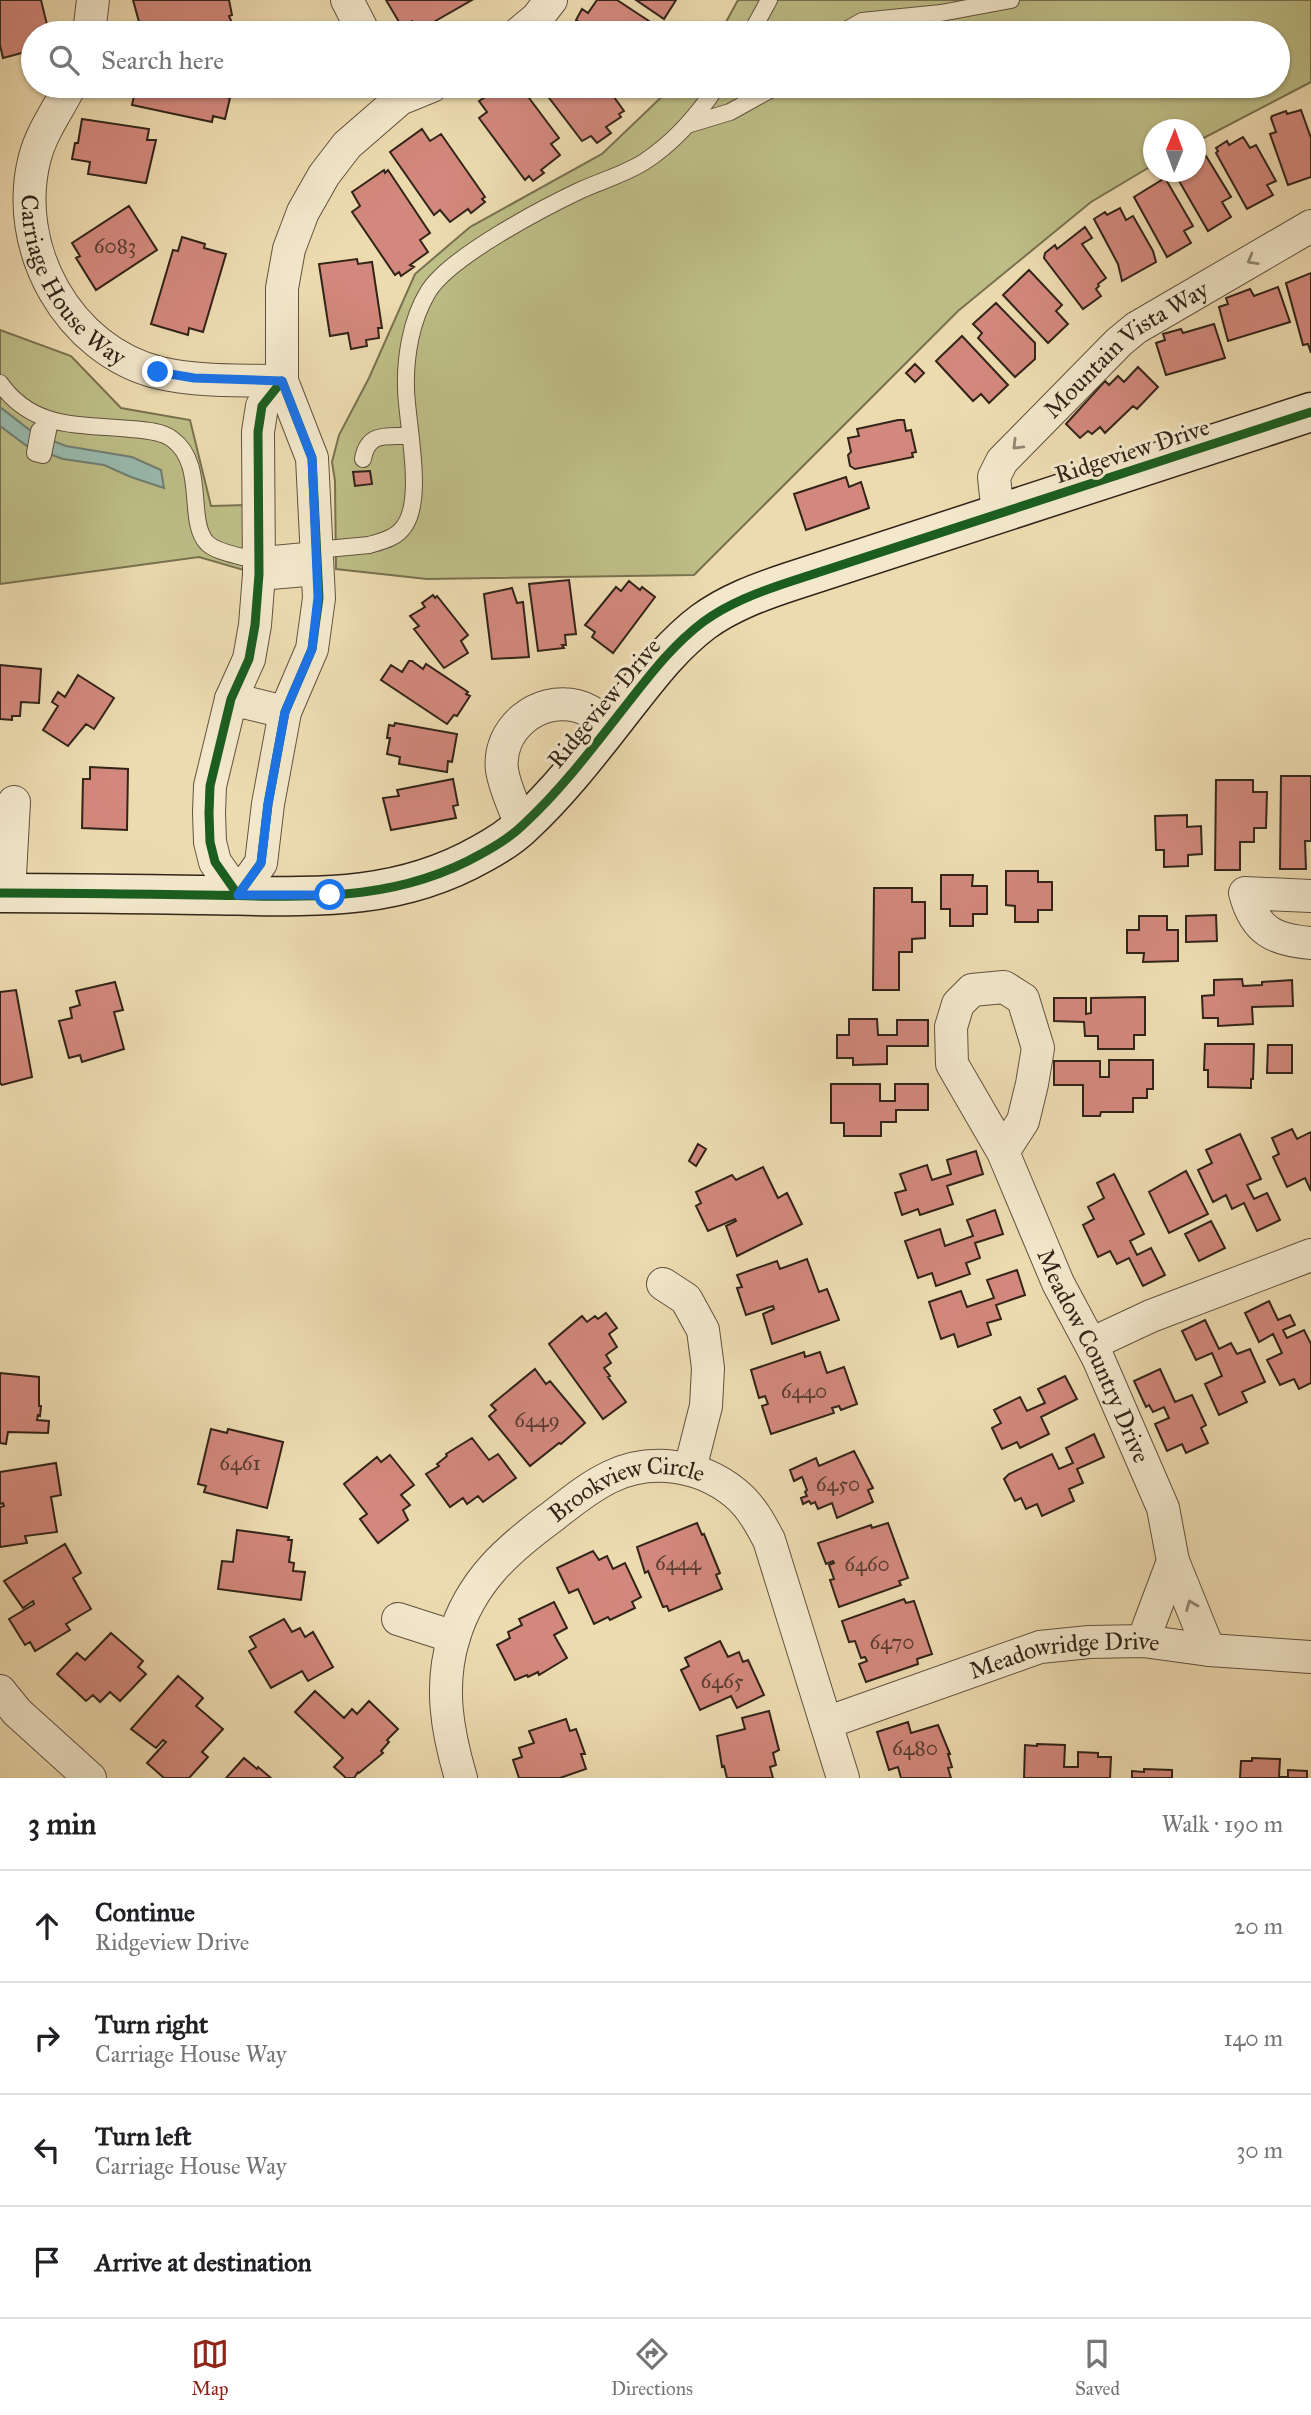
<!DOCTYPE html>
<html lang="en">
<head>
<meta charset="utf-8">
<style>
  body { margin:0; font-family:"IM FELL Great Primer",serif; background:#f6f6f6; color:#202124 }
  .compass { position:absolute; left:1143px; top:119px; width:63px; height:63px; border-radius:50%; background:#fff; box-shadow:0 2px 5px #0004; rotate:1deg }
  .stop { position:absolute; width:21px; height:21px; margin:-16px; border:5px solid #1a73e8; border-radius:50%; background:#fff }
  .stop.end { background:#1a73e8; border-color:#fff; box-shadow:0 2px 7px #0008 }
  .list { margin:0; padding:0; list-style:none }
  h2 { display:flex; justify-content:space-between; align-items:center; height:91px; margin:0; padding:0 28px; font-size:30px }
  h2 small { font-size:23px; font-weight:400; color:#757577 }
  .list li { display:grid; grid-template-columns:46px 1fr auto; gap:21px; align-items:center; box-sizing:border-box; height:112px; padding:0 28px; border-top:2px solid #e0e0e0 }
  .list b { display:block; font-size:26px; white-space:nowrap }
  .list p { margin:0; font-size:23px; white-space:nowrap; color:#757577 }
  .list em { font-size:23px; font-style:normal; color:#757577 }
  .icon { flex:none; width:38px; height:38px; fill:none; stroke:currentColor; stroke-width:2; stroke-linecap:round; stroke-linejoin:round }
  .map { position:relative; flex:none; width:1311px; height:1778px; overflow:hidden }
  .search { position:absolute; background:#fff; box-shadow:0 2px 5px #0004; left:21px; right:21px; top:21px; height:77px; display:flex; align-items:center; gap:18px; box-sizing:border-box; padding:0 24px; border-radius:38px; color:#757577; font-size:26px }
  .sheet { height:539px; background:#fff }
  nav { display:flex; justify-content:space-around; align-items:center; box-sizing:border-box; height:98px; border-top:2px solid #e0e0e0; background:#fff; font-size:19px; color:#757577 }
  nav a { display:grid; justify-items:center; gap:4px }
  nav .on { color:#8f2418 }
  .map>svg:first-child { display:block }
</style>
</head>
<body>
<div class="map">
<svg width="1311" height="1778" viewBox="0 0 1311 1778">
  <rect width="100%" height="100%" fill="#eddbb0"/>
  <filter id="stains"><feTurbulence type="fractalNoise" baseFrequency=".00286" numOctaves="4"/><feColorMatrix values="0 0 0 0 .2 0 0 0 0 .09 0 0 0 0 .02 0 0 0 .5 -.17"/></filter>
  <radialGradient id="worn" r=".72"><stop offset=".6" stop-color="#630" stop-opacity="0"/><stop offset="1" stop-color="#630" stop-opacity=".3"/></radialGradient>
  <path fill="#bebe87" stroke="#787150" stroke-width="2" d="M738,0H1311V82L1196,142V130H1154L1153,165L1091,202L958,311L694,575L427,579L336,569L335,481L332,462L339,435L369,378L415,274L470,227L602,154L673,86H1278V33H720Z
    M0,330L71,356L121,408L190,420L211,506L246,505L247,571L199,557L0,584Z"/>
  <path fill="#99bbaf" stroke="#707f73" stroke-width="2" d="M0,407L35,434L66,446L132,457L161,470L164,488L131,477L104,465L63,459L27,446L0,426Z"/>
  <path fill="#d2887c" stroke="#322419" stroke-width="2" d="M0,0H41L49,33H33V50L3,58L0,45Z
    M133,0H229L232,15L229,16L232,23L193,33H169L168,29L158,32L156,25L141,29Z
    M386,0H472L418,31L412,21L402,27Z
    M597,0H617L661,29L658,33H577L583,24L576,20L582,9L588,13Z
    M636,0H676L664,19Z
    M136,86H229L226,97L230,98L225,119L213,116L212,122L132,105Z
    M504,86H520L559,138L551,144L560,155L541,170L544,173L533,181L529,176L525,180L479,118L487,112L479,101Z
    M540,86H606L624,111L619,114L621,117L606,127L611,133L597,143L591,136L582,141Z
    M1301,110L1311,138V177L1288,185L1270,134L1276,132L1271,118L1272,116L1286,111L1287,114Z
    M82,119L149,129L147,140H156L146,183L88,174L90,162L72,159L75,143H78Z
    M422,129L430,141L441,134L485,197L482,199L485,202L471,213L468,209L450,222L440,210L434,215L390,152Z
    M1243,137L1250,148L1256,145L1276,181L1267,185L1273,195L1247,209L1216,153L1218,151L1216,148L1227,141L1229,145Z
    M1206,156L1231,197L1222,202L1231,217L1208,231L1175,174L1179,172H1196V162Z
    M384,170L385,173L388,170L430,233L420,240L428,252L410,265L414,267L401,276L399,272L395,275L352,212L360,206L352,192Z
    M1165,178L1193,226L1184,231L1191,243L1167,257L1134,197Z
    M129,206L157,250L96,290L76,258L80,256L72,243Z
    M1120,208L1126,220L1133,216L1153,251L1156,262L1122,281L1118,264L1094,219L1105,212L1107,215Z
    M1085,227L1092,238L1082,244L1106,278L1098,284L1099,286L1096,289L1101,296L1083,309L1044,258L1045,253L1055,245L1057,249Z
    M182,237L205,244L204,248L226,254L203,332L189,328L188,335L151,324L173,250L178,251Z
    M357,259L358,264L372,262L382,328H378L379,338L366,340L367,346L351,349L348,333L330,336L319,264Z
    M1029,270L1062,305L1056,311L1068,324L1048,343L1003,295Z
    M1311,273V353L1308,344L1303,345L1286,283Z
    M1278,287L1290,322L1228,341L1219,307L1228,304L1226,298L1250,289L1254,296Z
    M996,303L1035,343V359L1015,377L978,338L982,333L973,324Z
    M1214,324L1225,358L1166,375L1156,343L1165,340L1163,334L1181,329L1183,333Z
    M962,336L1008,385L989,403L981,394L973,401L936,361Z
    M915,364L924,373L915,382L906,373Z
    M1138,367L1158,387L1137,409L1133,406L1105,433L1100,427L1092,434L1088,431L1080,438L1066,424L1105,381L1109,385L1118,376L1124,382Z
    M898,420H904L906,431L911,430L916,452L912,453L913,457L855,469L850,466L848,455L851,452L848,438L859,436L857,429Z
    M370,471L372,484L355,486L353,472Z
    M846,477L849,487L861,482L869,508L806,530L794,494Z
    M569,580L576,634L565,635L566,645H562L564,648L538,651L529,584Z
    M629,581L640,590L642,587L655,597L613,653L592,637L595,632L585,625L616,587L621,591Z
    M512,588L517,603L523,602L529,657L492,659L484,594Z
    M433,595L435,598L437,596L468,635L461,641L468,653L444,668L414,629L419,626L410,616L425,607L422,603Z
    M409,661H412L423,669L426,664L468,692L466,694L470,696L457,716L454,715L447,724L381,680L391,665L402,672Z
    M0,665L41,669L39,703L21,702L20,716H12V720L0,719Z
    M78,675L114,698L94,729L86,724L68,746L43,730L58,706L52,702L58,692L65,697Z
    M395,723L457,734L452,762L448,761L447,772L399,764L400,757L387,754L390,738H387L389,725L394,726Z
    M90,767L128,769L127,830L82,828L83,779H90Z
    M1281,776H1311V841H1305L1306,869H1280Z
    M453,779L458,805L453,806L456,818L391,830L383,798L399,796L397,790Z
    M1216,780H1253V792H1267L1266,828H1254V842H1240V870H1215Z
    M1187,815V827L1201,826L1202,854L1188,855V866L1164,867V850H1156L1155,816Z
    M1006,871H1038V882H1052V910H1038V922H1015V906L1006,905Z
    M941,875H973L972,886H987V914H973V926H950V909H941Z
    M874,888H912V902H925V938L912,939V952H899V990H873Z
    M1216,915L1217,941L1186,942V916Z
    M1139,916H1167V930H1178V961L1143,962L1144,953H1127V930H1139Z
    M1242,979L1243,986L1262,985V982L1292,980L1293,1006L1252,1007L1253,1024L1218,1026V1018H1203L1202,996L1214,995V980Z
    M115,982L123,1010L114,1012L124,1049L82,1062L80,1055L69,1058L59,1021L72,1018L70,1008L80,1005L76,991Z
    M16,990L32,1077L2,1085L0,1083V992Z
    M1145,997V1035H1134V1049H1098V1036H1085L1084,1022L1054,1021V998H1086V1014L1091,1013V998Z
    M849,1019H877L878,1035H897V1020H928V1046H887V1064L853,1065V1058H837V1035H849Z
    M1205,1044H1254L1253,1079H1251V1088L1208,1087V1070H1204Z
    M1268,1045H1292V1073H1267Z
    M1109,1060H1153V1089H1147V1098H1133V1112H1101L1100,1116H1083V1085H1054V1061H1100V1077H1109Z
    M831,1084H880V1101H895V1084H928V1110H896V1122H881V1136H844V1123H831Z
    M1292,1129L1297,1139L1311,1132V1191L1305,1178L1287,1187L1273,1157L1279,1154L1272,1138Z
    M1240,1134L1261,1179L1247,1185L1254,1199L1267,1193L1280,1220L1257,1231L1244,1203L1232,1209L1226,1195L1213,1202L1198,1170L1212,1163L1206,1150Z
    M698,1144L706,1149L696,1166L689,1161Z
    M976,1151L983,1174L947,1186L953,1204L920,1215L918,1209L902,1215L895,1193L906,1190L900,1174L927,1165L932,1180L951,1174L947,1160Z
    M763,1167L778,1198L787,1193L802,1224L737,1256L726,1226L736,1221L735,1219L708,1231L696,1206L701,1203L696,1192L732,1175L736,1180Z
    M1186,1171L1208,1214L1169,1233L1149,1192Z
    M1114,1174L1144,1234L1130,1241L1137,1255L1151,1248L1165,1275L1143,1286L1129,1258L1117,1264L1110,1251L1098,1257L1083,1225L1094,1219L1088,1207L1104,1198L1097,1183Z
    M995,1210L1003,1234L975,1243L980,1258L966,1263L970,1274L936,1286L932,1273L918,1278L905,1241L940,1229L945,1246L973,1236L967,1220Z
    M1211,1221L1225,1248L1199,1261L1185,1234Z
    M807,1259L819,1292L827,1289L839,1320L772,1344L763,1314L774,1309L773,1306L746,1315L737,1288L742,1287L737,1275L777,1261L780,1269Z
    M1017,1270L1025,1295L996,1305L1001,1319L987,1323L991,1335L958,1347L954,1334L941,1339L929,1302L961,1291L967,1307L994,1298L987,1280Z
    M1269,1301L1278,1320L1290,1315L1295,1325L1283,1330L1287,1338L1304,1330L1311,1344V1383L1299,1389L1294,1379L1280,1385L1267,1360L1282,1353L1273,1334L1259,1342L1245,1313Z
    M606,1313L617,1328L609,1334L617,1347L606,1355L611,1363L604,1368L610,1376L608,1377L626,1402L603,1419L549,1344L582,1316L587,1322L595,1316L598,1319Z
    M1205,1320L1219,1349L1231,1343L1237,1354L1250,1349L1265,1382L1242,1392L1247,1402L1219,1415L1205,1384L1222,1376L1212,1353L1196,1360L1182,1331Z
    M804,1352L805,1357L820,1352L827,1373L844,1367L857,1404L841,1410L839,1406L832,1408L834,1413L771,1434L762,1406L768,1404L765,1396L759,1398L751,1370Z
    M535,1369L546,1384L550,1381L585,1423L561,1444L559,1443L530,1466L489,1416L496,1410L491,1405Z
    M1160,1369L1175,1402L1192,1395L1206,1425L1201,1428L1208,1443L1186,1453L1182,1444L1167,1451L1155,1424L1169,1418L1164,1407L1153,1412L1149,1405L1146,1407L1134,1381Z
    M0,1373L39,1377V1406H41L40,1416L38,1415L37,1420L49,1421L48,1433L8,1432L6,1444L0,1443Z
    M1065,1376L1077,1399L1041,1417L1049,1434L1020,1448L1017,1442L1002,1449L992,1428L1001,1423L994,1410L1020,1397L1027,1411L1045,1403L1038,1389Z
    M211,1429L227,1433L228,1429L283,1442L267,1508L204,1492L206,1486L198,1484Z
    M1094,1434L1104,1457L1077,1469L1083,1483L1069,1489L1074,1501L1042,1516L1037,1504L1026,1509L1021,1498L1015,1501L1004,1479L1009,1474L1052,1454L1059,1469L1073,1463L1066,1448Z
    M472,1438L489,1460L498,1454L516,1478L483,1502L478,1496L467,1504L463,1498L450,1507L426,1474L439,1466L437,1464L447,1456L446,1454Z
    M854,1451L873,1488L868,1490L873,1502L837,1518L832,1503L818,1509L815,1502L811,1504L809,1501L803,1504L801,1498L807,1496L805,1492L807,1490L802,1477L794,1481L790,1470L816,1458L819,1466Z
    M390,1455L414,1485L401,1495L410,1505L403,1510L408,1520L378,1543L360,1519L367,1514L344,1484L377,1457L381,1462Z
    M56,1463L61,1495L51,1497L57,1532L25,1536L27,1543L0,1547V1507L4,1506L3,1503L0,1504V1472Z
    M697,1523L702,1535L704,1534L720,1573L716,1575L722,1589L669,1611L667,1606L663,1607L648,1571L645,1573L637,1547Z
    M888,1523L908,1578L899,1581L901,1585L839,1607L830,1580L834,1579L829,1565L834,1563L833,1561L826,1564L818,1543L871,1525L872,1528Z
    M237,1530L289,1537L288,1540H292L289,1562L294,1563L293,1571L305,1572L301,1600L218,1589L222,1561L233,1562Z
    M65,1544L81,1573L73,1578L91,1609L66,1624L70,1630L35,1651L30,1642L25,1645L9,1619L34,1604L33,1601L23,1608L4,1581Z
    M593,1551L599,1560L607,1556L613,1569L625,1563L641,1597L632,1602L635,1608L610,1620L608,1617L594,1624L578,1589L569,1593L557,1568Z
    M904,1599L906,1603L914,1601L932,1654L917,1659L918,1664L866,1682L859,1664L867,1661L865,1657L861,1658L855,1641L849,1642L842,1621Z
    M554,1602L567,1628L554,1635L567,1658L539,1675L538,1672L528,1677L527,1675L515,1680L497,1645L510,1638L508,1632L522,1625L519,1619Z
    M284,1619L292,1632L300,1628L305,1637L313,1632L333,1667L308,1681L302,1671L271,1688L249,1651L256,1647L250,1637Z
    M111,1633L143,1661L138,1667L146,1674L120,1701L110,1692L100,1702L93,1695L86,1701L57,1674L77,1653L85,1660Z
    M720,1641L728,1657L739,1652L743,1662L748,1660L764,1695L737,1708L731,1696L700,1710L681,1670L689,1666L685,1658Z
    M178,1676L203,1698L196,1706L223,1729L202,1752L208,1757L189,1778H164L147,1763L166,1742L163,1740L156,1748L131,1729Z
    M315,1691L344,1718L352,1709L357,1714L369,1701L398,1729L387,1740L389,1742L381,1751L383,1753L359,1773L358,1772L354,1778H346L334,1767L343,1758L295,1712Z
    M769,1711L779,1750L773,1753L776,1765L770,1767L773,1778H727L724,1766L722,1767L717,1736L745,1729L742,1718Z
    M566,1719L570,1731L576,1729L585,1754H581L586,1769L560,1778H519L513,1760L522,1757L519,1748L534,1743L529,1731Z
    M908,1722L911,1733L938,1725L950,1754H948L952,1767L948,1768L951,1778H901L898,1767L889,1770L877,1732Z
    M1037,1744L1065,1745L1064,1767H1078V1752L1098,1753V1757H1111L1110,1778H1024L1025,1745L1037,1746Z
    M244,1758L257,1769L258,1767L271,1778H226Z
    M1252,1758L1280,1759L1279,1777H1288V1770L1307,1771V1778H1240L1241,1761H1252Z
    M1144,1769L1172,1770V1778H1132V1771L1144,1772Z"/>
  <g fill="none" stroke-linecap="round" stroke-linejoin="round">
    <g stroke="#61523f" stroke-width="18">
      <path id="lane" d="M751,33L769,0
        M841,33L862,21L941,13L1011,0
        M687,125L730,112L777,86
        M0,383C33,430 80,424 131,429C143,430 162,431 172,439C207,464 186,521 207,543C215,551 231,554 242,557L369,545C383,541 397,538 405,525C424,497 407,424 406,389C405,357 411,320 428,292C449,257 543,208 581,190C601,181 625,174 644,162C673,143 698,115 717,86
        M50,421L43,455L35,453L39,431Z
        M363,459C368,431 387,437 410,436"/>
    </g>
    <g stroke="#61523f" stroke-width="34">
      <g id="street">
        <path d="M347,0L364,33"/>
        <path d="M89,33L93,0"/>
        <path d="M519,33L537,18L551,0"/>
        <path id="s1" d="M70,86C58,110 42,131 35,157C11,247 68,351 160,373C200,382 242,380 282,381V288L289,249L303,212L324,175L347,145L400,99L432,86"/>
        <path d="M282,381L312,458L319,598L312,649L285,712L268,804L261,863L238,895L215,862L210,842L209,813L210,786L231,699L249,659L255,625L259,574L258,432L262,406Z"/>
        <path id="s2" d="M998,515L994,477L1002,461L1119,342L1136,328L1311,226"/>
        <path d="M259,574L317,569"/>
        <path d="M231,699L285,712"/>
        <path d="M522,827C515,809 505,789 502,770C497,729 538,696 577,706C589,709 601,718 611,724"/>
        <path d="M9,893L14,802"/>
        <path d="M1311,896L1245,893C1255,931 1274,940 1311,943"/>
        <path id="s3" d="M1003,1152L1023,1121L1032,1084L1038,1048L1023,999L1004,987L972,990L958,1004L951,1027L952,1064L1003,1152L1058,1283L1098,1358L1163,1508L1173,1561L1209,1650"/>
        <path d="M663,1284L686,1299L703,1330L708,1368L706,1406L690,1469"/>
        <path d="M1091,1344L1151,1316L1311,1255"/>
        <path d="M398,1619L454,1637"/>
        <path d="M1143,1641L1173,1561"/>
        <path d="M0,1691L17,1712L90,1778"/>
        <path id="s4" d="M826,1723L1040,1647L1089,1642L1143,1641L1209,1650L1311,1657"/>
        <path id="s5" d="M461,1778C447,1731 439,1685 454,1637C471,1581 508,1549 553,1516C571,1502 589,1487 610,1477C651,1457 701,1465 735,1493C751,1506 760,1523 769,1540L843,1778"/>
      </g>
    </g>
    <g stroke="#322419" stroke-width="41">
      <path id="secondary" d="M0,893C67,893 134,894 202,895C301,896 391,905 481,854C496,846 512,836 524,824C564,787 597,742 631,699C653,671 674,644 703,622C729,603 759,592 789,582L1311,412"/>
    </g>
    <use href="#lane" stroke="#f3e8cc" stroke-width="16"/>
    <use href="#street" stroke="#f3e8cc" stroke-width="32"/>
    <use href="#secondary" stroke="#f3e8cc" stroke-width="38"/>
    <g stroke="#f3e8cc" stroke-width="13">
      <path id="cycleway" d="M282,381L312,458L319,598L312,649L285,712L268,804L261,863L238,895L215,862L210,842L209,813L210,786L231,699L249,659L255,625L259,574L258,432L262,406Z
        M0,893C67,893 134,894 202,895C301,896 391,905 481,854C496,846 512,836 524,824C564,787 597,742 631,699C653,671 674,644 703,622C729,603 759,592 789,582L1311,412"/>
    </g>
    <use href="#cycleway" stroke="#1b5e20" stroke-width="9"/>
  </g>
  <defs><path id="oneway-chevron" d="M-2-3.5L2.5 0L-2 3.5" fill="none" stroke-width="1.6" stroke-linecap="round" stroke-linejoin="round" transform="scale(1.75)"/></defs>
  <g stroke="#928672">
    <use href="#oneway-chevron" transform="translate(1252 260) rotate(150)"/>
    <use href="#oneway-chevron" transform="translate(1017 445) rotate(135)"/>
    <use href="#oneway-chevron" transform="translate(1191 1605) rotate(-112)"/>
  </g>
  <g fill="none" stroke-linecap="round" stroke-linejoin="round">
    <path stroke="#1a73e8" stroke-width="9" d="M158,372L194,378L282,381L312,458L318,597L312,649L285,712L268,804L261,863L238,895H330"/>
  </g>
  <g text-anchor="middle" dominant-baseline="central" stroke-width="6" stroke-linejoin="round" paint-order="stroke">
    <g font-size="21" fill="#5a3d32">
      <text x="115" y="246">6083</text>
      <text x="804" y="1391">6440</text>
      <text x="537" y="1420">6449</text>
      <text x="240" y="1463">6461</text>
      <text x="838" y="1484">6450</text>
      <text x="678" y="1563">6444</text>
      <text x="867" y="1564">6460</text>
      <text x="892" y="1642">6470</text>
      <text x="722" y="1681">6465</text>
      <text x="915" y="1748">6480</text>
    </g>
    <g font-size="24" fill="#322419" stroke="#f3e8cc">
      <text stroke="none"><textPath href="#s1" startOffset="217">Carriage House Way</textPath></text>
      <text stroke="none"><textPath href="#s2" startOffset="224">Mountain Vista Way</textPath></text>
      <text transform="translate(1132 451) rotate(-18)">Ridgeview Drive</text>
      <text transform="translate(604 703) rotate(-50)">Ridgeview Drive</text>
      <text stroke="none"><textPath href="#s3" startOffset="623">Meadow Country Drive</textPath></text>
      <text stroke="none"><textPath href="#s5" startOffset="385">Brookview Circle</textPath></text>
      <text stroke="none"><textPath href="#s4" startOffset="250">Meadowridge Drive</textPath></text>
    </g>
  </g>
  <rect width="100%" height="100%" filter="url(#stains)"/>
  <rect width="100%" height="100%" fill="url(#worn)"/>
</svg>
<svg class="compass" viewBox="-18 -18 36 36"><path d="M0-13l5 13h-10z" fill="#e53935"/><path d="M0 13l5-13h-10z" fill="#757577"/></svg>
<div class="stop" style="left:330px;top:895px"></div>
<div class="stop end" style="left:158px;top:372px"></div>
<div class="search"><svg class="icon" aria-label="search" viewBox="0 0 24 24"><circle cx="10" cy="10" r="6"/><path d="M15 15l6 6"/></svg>Search here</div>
</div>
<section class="sheet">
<h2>3 min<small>Walk · 190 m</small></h2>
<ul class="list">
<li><svg class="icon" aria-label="ahead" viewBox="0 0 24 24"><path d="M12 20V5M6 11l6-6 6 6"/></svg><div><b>Continue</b><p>Ridgeview Drive</p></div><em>20 m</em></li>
<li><svg class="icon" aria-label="right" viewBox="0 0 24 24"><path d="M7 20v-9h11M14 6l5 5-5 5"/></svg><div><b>Turn right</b><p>Carriage House Way</p></div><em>140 m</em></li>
<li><svg class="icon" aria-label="left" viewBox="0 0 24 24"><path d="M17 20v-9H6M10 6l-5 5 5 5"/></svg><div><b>Turn left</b><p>Carriage House Way</p></div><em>30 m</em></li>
<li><svg class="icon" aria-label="arrive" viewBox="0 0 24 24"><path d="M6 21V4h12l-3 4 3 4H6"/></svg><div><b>Arrive at destination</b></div></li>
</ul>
</section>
<nav>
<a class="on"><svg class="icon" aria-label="map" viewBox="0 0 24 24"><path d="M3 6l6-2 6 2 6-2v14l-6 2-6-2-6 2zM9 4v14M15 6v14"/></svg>Map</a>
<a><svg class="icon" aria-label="directions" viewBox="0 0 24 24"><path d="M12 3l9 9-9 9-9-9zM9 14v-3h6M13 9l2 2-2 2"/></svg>Directions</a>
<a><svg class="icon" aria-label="saved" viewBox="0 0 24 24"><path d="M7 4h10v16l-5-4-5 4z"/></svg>Saved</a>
</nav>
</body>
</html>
